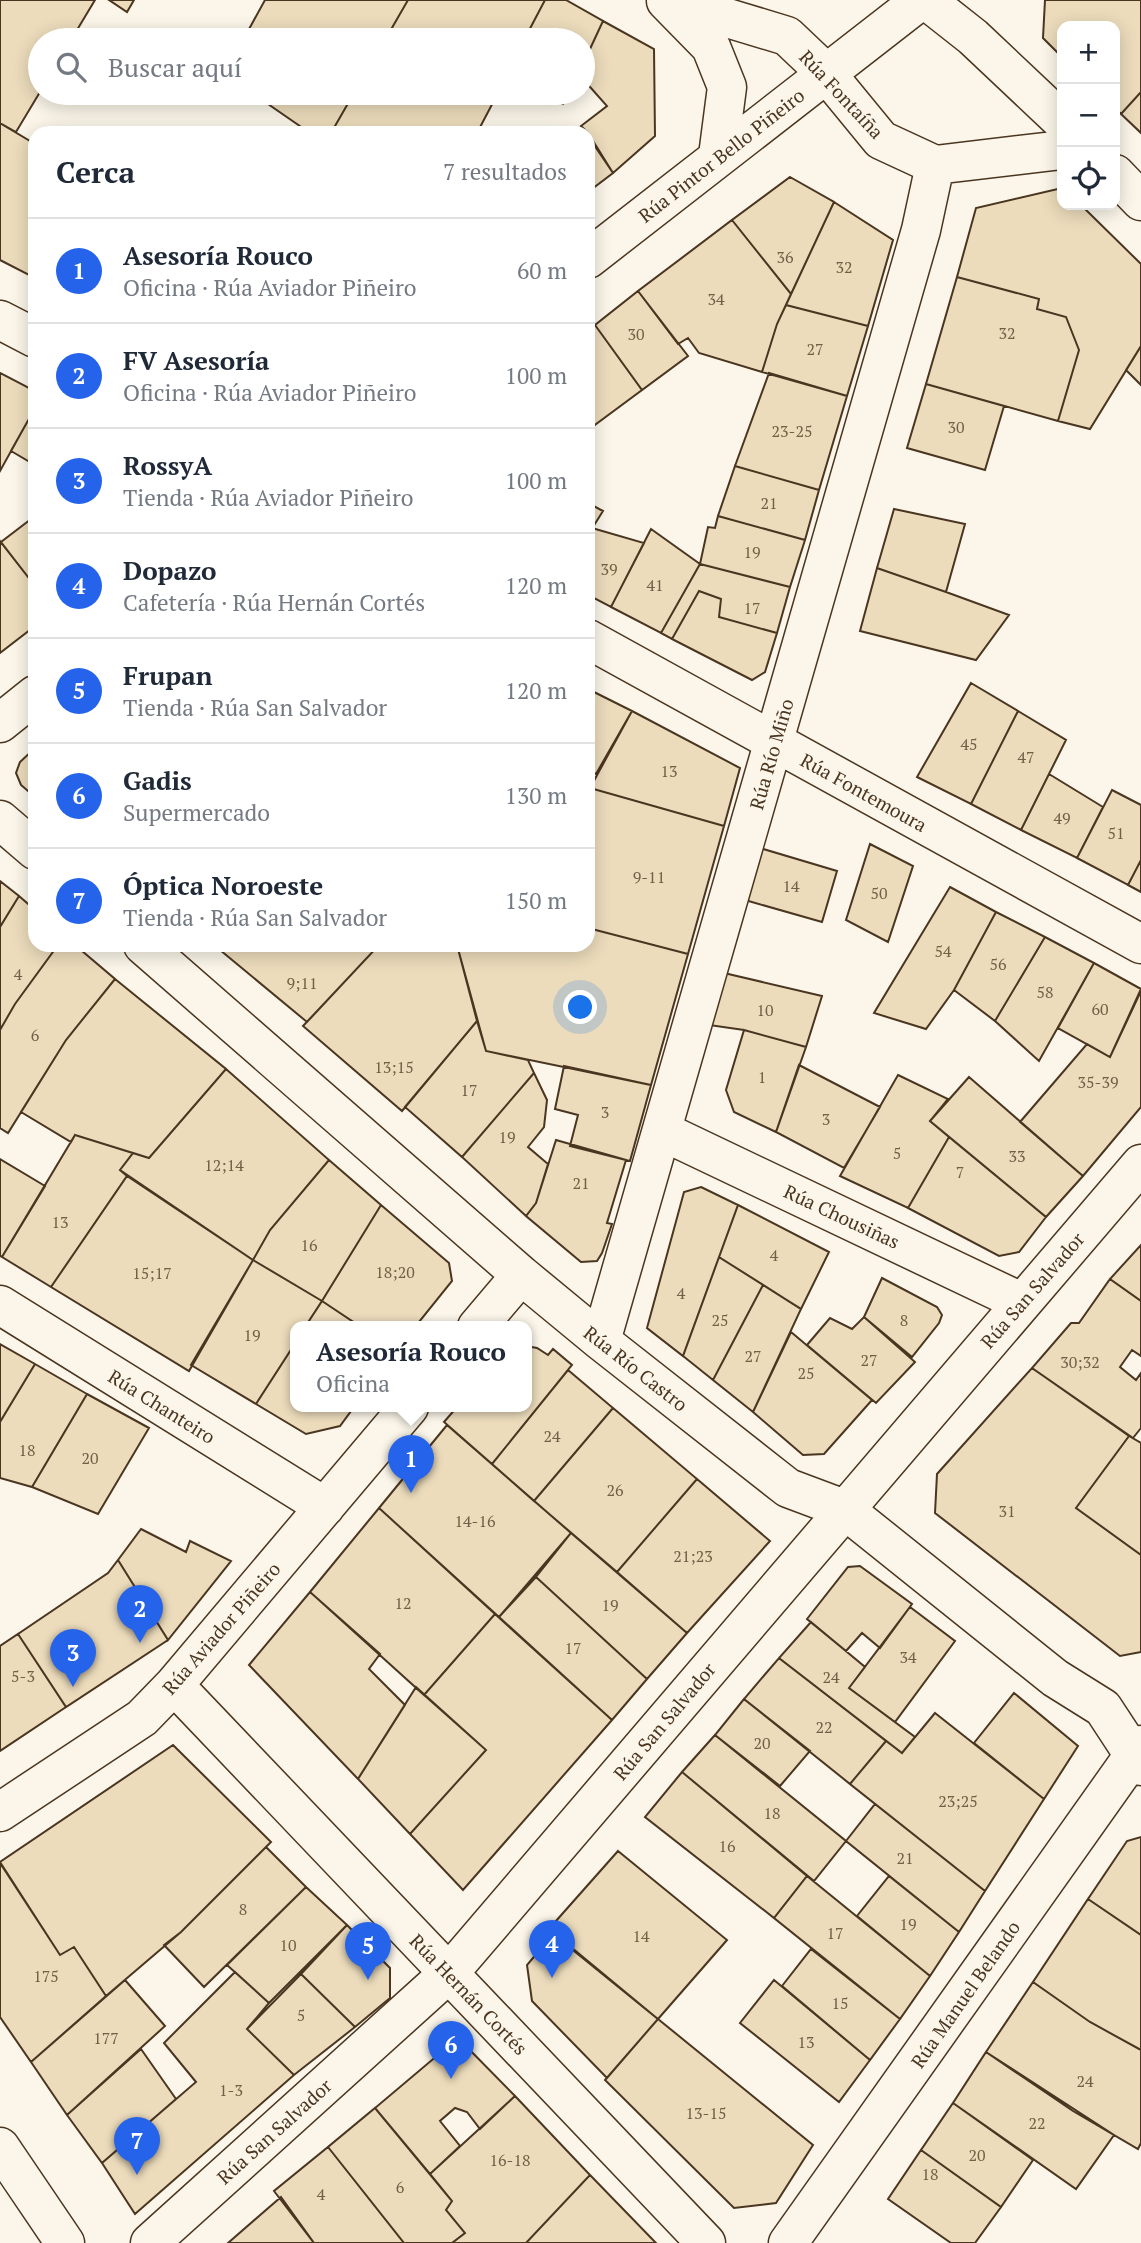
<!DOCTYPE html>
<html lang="es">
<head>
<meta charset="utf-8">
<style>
  body { margin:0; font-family:"PT Serif",serif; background:#f2f2f3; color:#1f2937 }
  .controls { position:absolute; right:21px; top:21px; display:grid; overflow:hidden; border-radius:14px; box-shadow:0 4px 18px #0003 }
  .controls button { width:63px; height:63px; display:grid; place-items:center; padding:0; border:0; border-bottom:2px solid #e0e1e3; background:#fff; color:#1f2937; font:35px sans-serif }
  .you { position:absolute; left:581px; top:1008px; width:24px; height:24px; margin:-18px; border:5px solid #fff; border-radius:50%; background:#1a73e8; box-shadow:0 0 0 10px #1a73e833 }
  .badge { display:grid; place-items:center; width:46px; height:46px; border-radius:50%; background:#2563eb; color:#fff; font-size:23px; font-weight:700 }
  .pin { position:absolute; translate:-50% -58px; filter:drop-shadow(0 2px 4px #0008) }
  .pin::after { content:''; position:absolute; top:37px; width:24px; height:21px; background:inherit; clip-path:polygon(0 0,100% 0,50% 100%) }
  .popup { position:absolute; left:290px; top:1321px; width:242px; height:91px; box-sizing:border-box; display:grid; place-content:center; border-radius:14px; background:#fff; filter:drop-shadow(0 2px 5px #0005); font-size:23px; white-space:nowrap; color:#747a83 }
  .popup b { font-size:26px; color:#1f2937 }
  .popup::after { content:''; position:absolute; left:50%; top:100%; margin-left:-14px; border:14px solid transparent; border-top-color:#fff }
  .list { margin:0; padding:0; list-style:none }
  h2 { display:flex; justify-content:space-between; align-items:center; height:91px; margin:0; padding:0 28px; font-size:30px }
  h2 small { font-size:23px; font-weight:400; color:#747a83 }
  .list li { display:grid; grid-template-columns:46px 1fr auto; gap:21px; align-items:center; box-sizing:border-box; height:105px; padding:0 28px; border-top:2px solid #e0e1e3 }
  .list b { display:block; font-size:26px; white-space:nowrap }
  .list p { margin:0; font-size:23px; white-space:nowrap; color:#747a83 }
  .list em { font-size:23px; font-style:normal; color:#747a83 }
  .icon { flex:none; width:38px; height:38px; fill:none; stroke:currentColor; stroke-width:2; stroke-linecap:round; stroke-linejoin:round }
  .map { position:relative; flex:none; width:1141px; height:2243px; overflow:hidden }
  .search { position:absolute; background:#fff; box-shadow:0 4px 18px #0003; left:28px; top:28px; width:567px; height:77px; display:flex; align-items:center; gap:18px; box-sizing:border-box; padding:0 24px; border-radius:38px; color:#747a83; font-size:26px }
  .panel { position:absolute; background:#fff; box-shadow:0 4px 18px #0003; left:28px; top:126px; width:567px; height:826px; border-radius:21px }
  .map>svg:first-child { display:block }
</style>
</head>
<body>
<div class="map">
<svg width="1141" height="2243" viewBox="0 0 1141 2243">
  <rect width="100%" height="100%" fill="#fbf6e9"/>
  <path fill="#ecdcbc" stroke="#4a3520" stroke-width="2" d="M0,0H95L71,40H40V92L16,132L0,123Z
    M109,0H134L127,12Z
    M265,0H408L385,40H243Z
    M408,0H545L524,40H385Z
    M545,0H566L603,21L583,64V40H524Z
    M1045,0H1141V92L1121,114L1115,108V26H1062V57L1043,38Z
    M603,21L654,49L655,136L613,173L588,133L581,126L607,106L583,79V64Z
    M1141,92V133L1121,114Z
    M252,93H354L331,133H310Z
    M354,93H498L477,133H331Z
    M541,93H569L563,104Z
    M0,123L35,144V263L29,275L0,260Z
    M588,136L613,173L588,192Z
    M790,177L834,202L791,294L732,220Z
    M1062,188V205H1081L1141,264V346L1090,429L1058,421L1079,350L1066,317L1037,309L1039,299L957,277L976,208Z
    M834,202L893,240L868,326L786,305Z
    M732,220L791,294L777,324L762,372L699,353L688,338L678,344L638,291Z
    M957,277L1039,299L1037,309L1066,317L1079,350L1058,421L926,384Z
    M638,291L688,356L642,390L595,325Z
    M786,305L868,326L847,396L762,372L777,324Z
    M595,325L642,390L588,430V330Z
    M1141,346V385L1126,370Z
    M0,373L35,391V408L0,471Z
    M769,373L847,396L819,490L735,466Z
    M926,384L1004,406L985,470L907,448Z
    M35,408V465L11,451Z
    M735,466L819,490L805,540L718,516Z
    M588,503L603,511L588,535Z
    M894,509L965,524L946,592L877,568Z
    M35,516V586L1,542Z
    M718,516L805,540L790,587L700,564L708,527L715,528Z
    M592,528L644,543L611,607L588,595V535Z
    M651,529L700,564L661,633L611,607Z
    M0,541L35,586V626L0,653Z
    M700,564L790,587L777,633L719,617L721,599L699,591L672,639L661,633Z
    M877,568L946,592L1009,615L976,660L860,631Z
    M699,591L721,599L719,617L777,633L765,672L752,680L672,639Z
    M971,683L1018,711L971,804L917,777Z
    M588,689L632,711L596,774L588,769Z
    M632,711L740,768L724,826L590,788Z
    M1018,711L1066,740L1021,830L971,804Z
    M35,748V797L21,785L16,773L20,762Z
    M1049,774L1103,807L1077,858L1021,830Z
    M590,788L724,826L688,954L588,928Z
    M1112,790L1141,805V860L1128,885L1077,858Z
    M870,844L913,866L888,942L846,920Z
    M760,848L837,871L822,922L745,900Z
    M1141,860V892L1128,885Z
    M0,881L19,896L0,927Z
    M950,887L996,912L954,990L926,1029L874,1013Z
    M19,896L35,910V945H58L15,1004L0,1030V927Z
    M996,912L1045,937L995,1021L954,990Z
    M588,928L688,954L651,1085L486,1051L457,945H588Z
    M1045,937L1094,963L1039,1061L995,1021Z
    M58,945H75L115,979L66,1040L8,1133L0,1128V1030L15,1004Z
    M214,945H379L307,1022Z
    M379,945H457L477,1021L402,1111L303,1026Z
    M1094,963L1141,989L1110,1057L1058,1028Z
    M724,973L822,996L806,1047L744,1030L709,1025Z
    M115,979L226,1069L149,1158L75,1135L71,1142L21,1112L66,1040Z
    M1141,991V1107L1083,1176L1020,1122L1087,1044L1110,1057Z
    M477,1021L486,1051L528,1060L534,1073L462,1157L405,1107Z
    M744,1030L806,1047L776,1132L734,1112L726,1090Z
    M799,1065L880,1107L844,1168L776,1132Z
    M564,1066L651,1085L630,1161L570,1146L578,1115L555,1109Z
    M226,1069L329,1160L270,1230L253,1260L120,1170L133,1153L149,1158Z
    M534,1073L547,1100L544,1127L528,1147L548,1164L536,1203L526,1216L462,1157Z
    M898,1075L948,1099L930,1121L949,1137L908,1208L840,1176Z
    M969,1077L1083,1176L1046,1217L930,1121Z
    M75,1135L133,1153L120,1170L127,1176L51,1287L2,1257Z
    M949,1137L1046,1217L1019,1252L999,1256L908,1208Z
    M556,1140L626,1160L607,1223L612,1224L602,1253L597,1261L581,1262L526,1216L536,1203Z
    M0,1159L45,1186L2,1257L0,1256Z
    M329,1160L381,1205L322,1301L253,1260L270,1230Z
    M127,1176L253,1260L189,1371L51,1287Z
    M701,1187L738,1205L683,1356L647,1328L684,1192Z
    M381,1205L449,1263L452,1281L415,1327H361L322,1301Z
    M738,1205L829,1252L801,1309L719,1257Z
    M1141,1245V1301L1110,1279Z
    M719,1257L763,1285L713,1380L683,1356Z
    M253,1260L322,1301L305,1327H296V1342L256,1404L191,1365Z
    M882,1278L937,1307L942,1315L939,1323L912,1357L864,1317Z
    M1110,1279L1141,1301V1356L1132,1350L1120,1367L1136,1380L1141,1373V1428L1133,1438L1032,1368L1071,1323H1079Z
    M763,1285L801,1309L753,1412L713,1380Z
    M322,1301L361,1327H305Z
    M864,1317L915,1362L876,1403L807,1345L830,1318L852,1329Z
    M791,1332L872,1400L824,1454L803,1455L753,1412Z
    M296,1342V1407H354L340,1426L306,1434L256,1404Z
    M0,1344L35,1364L0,1422Z
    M526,1346L537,1348L548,1355L553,1349L572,1365L492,1464L444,1422L457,1407H526Z
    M35,1364L87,1394L32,1487L0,1478V1422Z
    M1032,1368L1129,1436L1076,1508L1141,1555V1652L1120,1656L935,1513L937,1474Z
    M568,1370L613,1408L534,1501L492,1464Z
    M87,1394L149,1428L98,1514L32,1487Z
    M613,1408L697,1479L617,1572L534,1501Z
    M447,1425L571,1533L499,1617L379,1508Z
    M1129,1436L1141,1443V1555L1076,1508Z
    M697,1479L770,1541L687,1633L617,1572Z
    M379,1508L495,1614L424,1695L310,1592Z
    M141,1529L186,1552L190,1541L231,1561L168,1640L118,1560Z
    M571,1533L687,1633L647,1679L536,1577Z
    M118,1560L168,1640L66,1707L18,1634L108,1573Z
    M860,1566L912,1604L880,1648L862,1633L846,1651L807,1619L848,1567Z
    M536,1577L647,1679L612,1720L499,1617Z
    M310,1592L380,1654L369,1669L405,1705L358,1779L249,1665Z
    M910,1607L955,1641L895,1722L849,1688Z
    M495,1614L612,1720L463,1890L410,1834L486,1750L424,1695Z
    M811,1622L865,1667L849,1688L915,1737L902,1753L779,1658Z
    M18,1634L66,1707L0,1751V1646Z
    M779,1658L886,1741L850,1784L744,1699Z
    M416,1687L486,1750L410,1834L358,1779Z
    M1014,1693L1078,1746L1044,1799L974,1743Z
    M744,1699L810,1751L780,1786L715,1735Z
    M935,1713L1044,1799L985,1891L850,1784L886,1741L902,1753Z
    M715,1735L846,1841L814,1881L682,1772Z
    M173,1745L271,1842L181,1932L106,1996L74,1947L60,1955L0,1862Z
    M682,1772L807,1876L774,1918L645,1817Z
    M875,1804L985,1891L959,1932L846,1841Z
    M1141,1837V1935L1088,1899L1127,1841Z
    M266,1847L306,1887L204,1987L164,1945L181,1932Z
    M618,1851L727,1940L658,2019L548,1930Z
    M0,1863L60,1955L74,1947L106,1996L31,2062L0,2017Z
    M807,1876L930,1976L900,2019L774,1918Z
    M889,1876L959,1932L930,1976L857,1916Z
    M306,1887L347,1925L269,2003L227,1965Z
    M1088,1899L1141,1935V2050L1090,2022L1033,1982Z
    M347,1925L390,1968V1998L355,2027L301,1974Z
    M554,1933L658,2019L607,2078L532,2001L527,1965Z
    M811,1949L900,2019L870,2060L782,1986Z
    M235,1972L269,2003L247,2029L294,2075L135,2214L102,2163L196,2082L164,2043Z
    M301,1974L355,2027L294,2075L247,2029Z
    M125,1980L165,2026L67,2115L31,2062Z
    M774,1980L870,2060L839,2102L740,2023Z
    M1033,1982L1090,2022L1141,2050V2143L1138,2149L1073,2111L986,2052Z
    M658,2019L813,2145L776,2203L734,2208L605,2080Z
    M458,2038L515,2096L480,2129L467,2112L455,2108L440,2121L460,2146L430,2174L375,2108Z
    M141,2049L176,2099L102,2163L67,2115Z
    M986,2052L1114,2135L1076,2189L953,2103Z
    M515,2096L590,2175L526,2243H452L465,2233L446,2210L452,2201L430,2174Z
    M953,2103L1033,2160L1001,2207L921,2150Z
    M375,2108L452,2201L446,2210L465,2233L452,2243H404L328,2147Z
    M328,2147L404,2243H314L274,2191Z
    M921,2150L1001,2207L975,2243H951L888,2199Z
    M590,2175L656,2243H526Z
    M281,2197L314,2243H228Z"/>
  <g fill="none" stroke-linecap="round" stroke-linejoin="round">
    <g stroke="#4a3520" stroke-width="41">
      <path id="street" d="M668,0L787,36L826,73L881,140L935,165L1062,150
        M926,0L973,37L1062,121
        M666,1L711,47L727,87L718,156
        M1115,174L1141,201
        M588,259L921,0
        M0,320L35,338
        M588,639L1141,944
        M0,723L35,695
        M0,820L35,850
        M143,945L521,1275L601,1341L788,1488L844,1509L1055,1678L1103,1708L1141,1766
        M662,1131L1021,1302
        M0,1305L325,1507
        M477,1327L521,1275
        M601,1341L921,230L935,165
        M174,1685L706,2243
        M0,1812L142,1718L174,1685L409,1407
        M150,2243L449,1973L1141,1164
        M788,2243L1141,1745"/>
    </g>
    <g stroke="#4a3520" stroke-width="41">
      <path id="secondary" d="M0,2147L65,2243"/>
    </g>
    <use href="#street" stroke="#fbf6e9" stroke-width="38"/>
    <use href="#secondary" stroke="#fbf6e9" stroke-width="38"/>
  </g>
  <g text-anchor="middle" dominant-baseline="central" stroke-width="5" stroke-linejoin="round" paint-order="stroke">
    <g font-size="16" fill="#725f47">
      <text x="785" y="257">36</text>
      <text x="844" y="267">32</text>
      <text x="716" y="299">34</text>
      <text x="1007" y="333">32</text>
      <text x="636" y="334">30</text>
      <text x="815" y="349">27</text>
      <text x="956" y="427">30</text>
      <text x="792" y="431">23-25</text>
      <text x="769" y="503">21</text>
      <text x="752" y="552">19</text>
      <text x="609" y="569">39</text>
      <text x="655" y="585">41</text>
      <text x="752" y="608">17</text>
      <text x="969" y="744">45</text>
      <text x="1026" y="757">47</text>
      <text x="669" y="771">13</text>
      <text x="1062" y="818">49</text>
      <text x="1116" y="833">51</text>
      <text x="649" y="877">9-11</text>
      <text x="791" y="886">14</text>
      <text x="879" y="893">50</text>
      <text x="943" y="951">54</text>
      <text x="998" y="964">56</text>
      <text x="18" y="974">4</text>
      <text x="302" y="983">9;11</text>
      <text x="1045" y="992">58</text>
      <text x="1100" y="1009">60</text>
      <text x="765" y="1010">10</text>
      <text x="35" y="1035">6</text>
      <text x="394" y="1067">13;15</text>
      <text x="762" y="1077">1</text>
      <text x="1098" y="1082">35-39</text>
      <text x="469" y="1090">17</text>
      <text x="605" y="1112">3</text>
      <text x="826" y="1119">3</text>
      <text x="507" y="1137">19</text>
      <text x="897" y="1153">5</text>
      <text x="1017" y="1156">33</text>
      <text x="224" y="1165">12;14</text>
      <text x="960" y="1172">7</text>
      <text x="581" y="1183">21</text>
      <text x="60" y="1222">13</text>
      <text x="309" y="1245">16</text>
      <text x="774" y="1255">4</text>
      <text x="395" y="1272">18;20</text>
      <text x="152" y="1273">15;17</text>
      <text x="681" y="1293">4</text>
      <text x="720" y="1320">25</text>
      <text x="904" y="1320">8</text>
      <text x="252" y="1335">19</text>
      <text x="753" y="1356">27</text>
      <text x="869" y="1360">27</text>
      <text x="1080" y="1362">30;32</text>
      <text x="806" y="1373">25</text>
      <text x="552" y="1436">24</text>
      <text x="27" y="1450">18</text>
      <text x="90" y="1458">20</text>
      <text x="615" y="1490">26</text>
      <text x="1007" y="1511">31</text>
      <text x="475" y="1521">14-16</text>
      <text x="693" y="1556">21;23</text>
      <text x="403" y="1603">12</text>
      <text x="610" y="1605">19</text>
      <text x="573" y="1648">17</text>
      <text x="908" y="1657">34</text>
      <text x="23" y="1676">5-3</text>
      <text x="831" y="1677">24</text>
      <text x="824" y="1727">22</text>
      <text x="762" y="1743">20</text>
      <text x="958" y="1801">23;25</text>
      <text x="772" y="1813">18</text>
      <text x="727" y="1846">16</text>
      <text x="905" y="1858">21</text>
      <text x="243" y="1909">8</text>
      <text x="908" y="1924">19</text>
      <text x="835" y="1933">17</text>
      <text x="641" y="1936">14</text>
      <text x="288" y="1945">10</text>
      <text x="46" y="1976">175</text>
      <text x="840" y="2003">15</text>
      <text x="301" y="2015">5</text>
      <text x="106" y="2038">177</text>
      <text x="806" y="2042">13</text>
      <text x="1085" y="2081">24</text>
      <text x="231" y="2090">1-3</text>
      <text x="706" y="2113">13-15</text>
      <text x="1037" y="2123">22</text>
      <text x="977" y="2155">20</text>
      <text x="510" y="2160">16-18</text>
      <text x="930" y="2174">18</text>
      <text x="400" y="2187">6</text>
      <text x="321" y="2194">4</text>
    </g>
    <g font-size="19" fill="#4a3520" stroke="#fbf6e9">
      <text transform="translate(842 94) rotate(47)">Rúa Fontaíña</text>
      <text transform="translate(721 155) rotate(-38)">Rúa Pintor Bello Piñeiro</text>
      <text transform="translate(771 754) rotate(-74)">Rúa Río Miño</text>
      <text transform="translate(864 792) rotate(29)">Rúa Fontemoura</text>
      <text transform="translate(842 1216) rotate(25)">Rúa Chousiñas</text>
      <text transform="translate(1032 1290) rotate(-49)">Rúa San Salvador</text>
      <text transform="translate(636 1368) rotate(38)">Rúa Río Castro</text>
      <text transform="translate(162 1406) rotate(32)">Rúa Chanteiro</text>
      <text transform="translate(221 1628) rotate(-49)">Rúa Aviador Piñeiro</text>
      <text transform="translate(664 1721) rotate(-50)">Rúa San Salvador</text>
      <text transform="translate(469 1994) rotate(46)">Rúa Hernán Cortés</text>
      <text transform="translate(965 1994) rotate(-55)">Rúa Manuel Belando</text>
      <text transform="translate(274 2131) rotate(-42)">Rúa San Salvador</text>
    </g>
  </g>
</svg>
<div class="controls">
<button>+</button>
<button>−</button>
<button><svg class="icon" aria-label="locate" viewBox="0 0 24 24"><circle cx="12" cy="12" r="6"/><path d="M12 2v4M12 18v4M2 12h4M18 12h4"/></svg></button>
</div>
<div class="you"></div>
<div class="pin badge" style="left:411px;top:1493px">1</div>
<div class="popup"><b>Asesoría Rouco</b>Oficina</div>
<div class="pin badge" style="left:140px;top:1643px">2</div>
<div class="pin badge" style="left:73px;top:1687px">3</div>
<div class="pin badge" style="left:552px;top:1978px">4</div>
<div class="pin badge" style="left:368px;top:1980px">5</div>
<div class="pin badge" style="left:451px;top:2079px">6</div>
<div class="pin badge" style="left:137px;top:2175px">7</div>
<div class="search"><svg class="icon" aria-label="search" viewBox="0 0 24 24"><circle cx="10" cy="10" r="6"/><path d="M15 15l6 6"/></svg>Buscar aquí</div>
<section class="panel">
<h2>Cerca<small>7 resultados</small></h2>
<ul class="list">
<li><span class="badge">1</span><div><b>Asesoría Rouco</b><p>Oficina · Rúa Aviador Piñeiro</p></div><em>60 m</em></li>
<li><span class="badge">2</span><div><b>FV Asesoría</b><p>Oficina · Rúa Aviador Piñeiro</p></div><em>100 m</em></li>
<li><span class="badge">3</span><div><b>RossyA</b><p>Tienda · Rúa Aviador Piñeiro</p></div><em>100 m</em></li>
<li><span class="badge">4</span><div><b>Dopazo</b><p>Cafetería · Rúa Hernán Cortés</p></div><em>120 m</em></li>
<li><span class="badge">5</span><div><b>Frupan</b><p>Tienda · Rúa San Salvador</p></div><em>120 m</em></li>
<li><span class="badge">6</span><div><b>Gadis</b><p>Supermercado</p></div><em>130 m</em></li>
<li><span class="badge">7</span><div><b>Óptica Noroeste</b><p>Tienda · Rúa San Salvador</p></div><em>150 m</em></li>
</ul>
</section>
</div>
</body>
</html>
